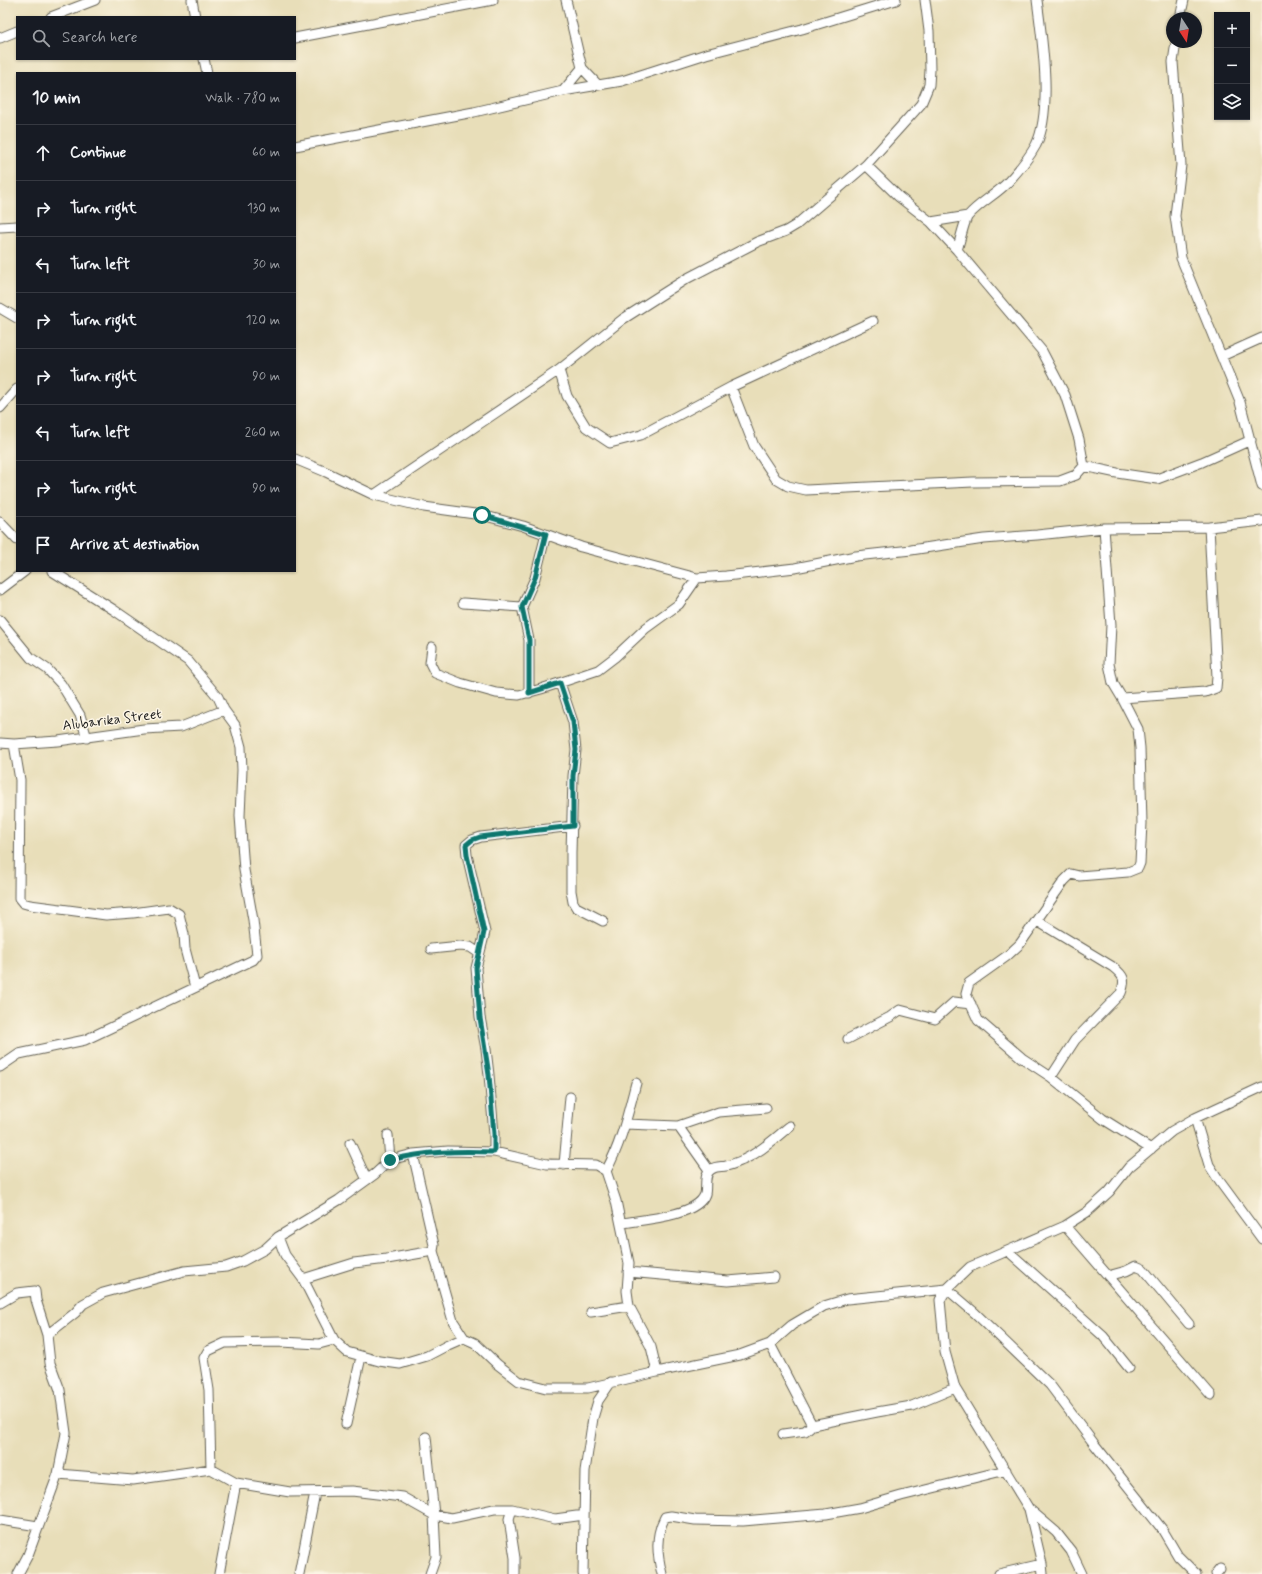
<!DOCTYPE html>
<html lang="en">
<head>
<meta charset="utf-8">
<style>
  body { margin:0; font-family:Mynerve,sans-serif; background:#20242c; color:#f1f3f6 }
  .controls { position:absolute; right:12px; top:12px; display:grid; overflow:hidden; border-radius:0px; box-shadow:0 1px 3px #0004 }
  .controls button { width:36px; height:36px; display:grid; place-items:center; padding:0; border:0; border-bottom:1px solid #363941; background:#171b24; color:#f1f3f6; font:20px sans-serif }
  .compass { position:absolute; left:1166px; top:12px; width:36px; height:36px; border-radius:50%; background:#171b24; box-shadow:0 1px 3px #0004; rotate:168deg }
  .stop { position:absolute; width:12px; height:12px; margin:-9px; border:3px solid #0f766e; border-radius:50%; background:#fff }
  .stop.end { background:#0f766e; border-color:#fff; box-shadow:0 1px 4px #0008 }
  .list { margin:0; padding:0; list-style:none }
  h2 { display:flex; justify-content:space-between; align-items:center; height:52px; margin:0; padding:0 16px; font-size:17px }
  h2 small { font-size:13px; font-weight:400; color:#9ea1a6 }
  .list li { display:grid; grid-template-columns:26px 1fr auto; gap:12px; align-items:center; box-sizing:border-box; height:56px; padding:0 16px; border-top:1px solid #363941 }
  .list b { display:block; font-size:15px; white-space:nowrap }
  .list em { font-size:13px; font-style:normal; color:#9ea1a6 }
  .icon { flex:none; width:22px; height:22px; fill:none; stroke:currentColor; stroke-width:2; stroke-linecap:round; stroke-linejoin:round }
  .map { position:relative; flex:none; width:1262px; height:1574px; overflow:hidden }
  .search { position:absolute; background:#171b24; box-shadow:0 1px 3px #0004; left:16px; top:16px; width:280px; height:44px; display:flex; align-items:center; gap:10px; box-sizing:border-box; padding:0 14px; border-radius:0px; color:#9ea1a6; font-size:15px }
  .panel { position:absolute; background:#171b24; box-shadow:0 1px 3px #0004; left:16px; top:72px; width:280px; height:500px; border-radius:0px }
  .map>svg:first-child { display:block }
</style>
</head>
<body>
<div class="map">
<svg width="1262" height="1574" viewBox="0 0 1262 1574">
  <rect width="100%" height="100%" fill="#fcf5e5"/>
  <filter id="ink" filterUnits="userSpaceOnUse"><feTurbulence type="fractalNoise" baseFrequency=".025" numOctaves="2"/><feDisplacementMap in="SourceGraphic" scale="8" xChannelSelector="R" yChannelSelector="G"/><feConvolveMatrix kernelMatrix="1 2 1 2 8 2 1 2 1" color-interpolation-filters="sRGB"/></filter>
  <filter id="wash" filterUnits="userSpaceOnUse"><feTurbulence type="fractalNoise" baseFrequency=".012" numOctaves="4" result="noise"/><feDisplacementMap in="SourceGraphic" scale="16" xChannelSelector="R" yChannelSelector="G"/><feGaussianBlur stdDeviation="0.9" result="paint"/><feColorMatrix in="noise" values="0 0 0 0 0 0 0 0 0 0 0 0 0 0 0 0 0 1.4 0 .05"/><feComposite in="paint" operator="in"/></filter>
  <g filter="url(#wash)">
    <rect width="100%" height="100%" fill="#e8deb9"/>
  </g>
  <g filter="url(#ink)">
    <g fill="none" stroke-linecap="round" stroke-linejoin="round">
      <g stroke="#636053" stroke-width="11">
        <path id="minor" d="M192,0L195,17
          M566,0L582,68L598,85
          M51,17L95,0
          M1180,18L1184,0
          M0,38L17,31
          M295,38L493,0
          M1176,42L1173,62L1181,165L1175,216L1181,258L1240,402L1262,486
          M204,59L207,73
          M563,91L582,68
          M295,146L474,112L563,91L622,81L706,54L802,29L896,0
          M931,222L968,216
          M0,227L17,226
          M957,250C960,242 964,221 968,216C979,203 997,194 1008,182C1018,171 1029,158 1036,145C1053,110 1042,39 1037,0
          M0,308L17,318
          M1222,356L1262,338
          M559,370L567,396L586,427L610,443L641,435L731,387L873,321
          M731,387L754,446L776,479L788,486L806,490L973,482L1060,481L1076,475L1084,466L1079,439L1065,395L1042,351L957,250L931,222L899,197L866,165
          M0,408L17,389
          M295,459L326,472L374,495L424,507L482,515L523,526L581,547L697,578L726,576L795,568L856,556L911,550L984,539L1037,535L1104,528L1209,527L1262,521
          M1084,466L1117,473L1157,479L1202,462L1251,440
          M374,495L559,370L623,319L686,279L757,242L786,231L796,225L866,165L921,104L929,85L930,70L929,31L925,0
          M0,522L17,540
          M1104,528L1111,625L1109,664L1113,683L1122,698L1138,729L1140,748L1142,823L1140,863L1138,868L1128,872L1079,876L1071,874L1064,881L1020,944L1007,956L969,983L966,994L978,1020L1022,1058L1051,1077L1103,1119L1151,1149
          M0,590L25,571
          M463,603L522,607
          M0,620L31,658L47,669L61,684L80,715L87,738
          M432,647L430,663L435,673L460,683L496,693L519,695L541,689L598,670L615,657L646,628L679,604L697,578
          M560,683L573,722L576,750L573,776L571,853V891L573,902L576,907L603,921
          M529,693V640L522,607L535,578L546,534
          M1122,698L1205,692L1216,688L1217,677L1209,527
          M0,743L14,744L58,741L144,729L181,727L224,710
          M14,744L20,780L19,898L23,903L30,905L106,915L133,913L169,908L179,914L184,934L185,949L195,987
          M1037,921L1113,967C1124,976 1126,979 1121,993L1075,1040L1051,1077
          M431,949L460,946L470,947L479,953
          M848,1039L890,1017L900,1010L935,1019L954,1002L971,1004
          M0,1067L19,1054L85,1040L253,960L257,955L253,920L244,870L240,816L242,770L241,747L235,725L224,710L218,697L188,661L114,610L52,571
          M1195,1118L1209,1165L1220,1182L1262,1239
          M625,1124L678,1126L719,1112L766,1108
          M678,1126L709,1170
          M388,1135L390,1160
          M350,1143L367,1180
          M494,1152V1134L489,1075L486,1049L480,1017L476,968L485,932L467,855L466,845L472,840L481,837L573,826
          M413,1154L434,1245L433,1251L453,1321L464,1338
          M564,1165L570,1097
          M606,1171C621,1144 628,1113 636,1083
          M622,1223C642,1220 698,1216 705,1194C707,1186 703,1173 712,1169C716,1166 722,1167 726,1166C732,1165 738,1162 743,1160C761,1152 775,1138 790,1126
          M1065,1226L1211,1395
          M278,1237L285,1255L303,1279L334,1340L347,1352L379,1361L400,1364L427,1356L448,1345L464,1338L475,1343L497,1364L519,1381L546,1388H588L657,1372L740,1355L770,1344L792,1325L824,1306L847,1299L947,1289L975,1313L1050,1385L1095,1445L1162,1529L1178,1556L1196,1574
          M1008,1251L1103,1336L1129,1368
          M628,1272L728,1281L774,1277
          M1108,1276L1126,1271L1136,1266L1143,1269L1189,1324
          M303,1279L354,1263L387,1259L433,1251
          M0,1303L17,1293L35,1291L36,1300L47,1335L50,1363L60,1390L66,1433L58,1474L28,1555L18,1574
          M591,1312L629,1306
          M47,1335L75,1313L83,1304L103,1293L184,1271L226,1267L243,1261L265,1249L278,1237L339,1200L375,1174L390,1160L413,1154L448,1151L494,1152L547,1164L596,1165L606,1171L616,1201L629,1263L627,1291L629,1306L651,1347L657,1372
          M770,1344L812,1425
          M346,1424L361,1357
          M783,1434L805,1431L812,1425L877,1412L912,1406L955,1388
          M426,1437L434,1515L436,1557L430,1574
          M211,1469L209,1390L204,1358L208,1351L225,1343L281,1342L319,1344L334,1340
          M58,1474L133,1480L211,1469L236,1483L290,1492L352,1491L402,1497L434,1515L452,1518L494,1509H512L555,1519L584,1515
          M512,1509L509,1519L515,1558V1574
          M1029,1509L1056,1532L1071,1551L1082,1574
          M0,1520L38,1526
          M219,1574L236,1483
          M299,1574L315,1493
          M583,1574L585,1471L593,1418L598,1401L611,1382
          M662,1574C657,1554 655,1536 665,1517L671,1516L695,1520L743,1521L826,1514L860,1508L901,1496L1006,1470
          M999,1574L1042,1564
          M1043,1574L1042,1564L1029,1509L955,1388L945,1352L940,1300L947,1289L970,1267L1065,1226L1087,1212L1109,1192L1129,1167L1172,1131L1195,1118L1262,1087
          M1216,1574L1220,1569"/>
      </g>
      <use href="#minor" stroke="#fff" stroke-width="9"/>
    </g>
  </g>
  <g fill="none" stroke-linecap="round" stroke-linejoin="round" filter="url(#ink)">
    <path stroke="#0f766e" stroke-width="5" d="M390,1160C428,1151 456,1151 494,1152V1134L489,1075L480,1018L476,968L484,932L467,855L466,845L472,840L480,837L573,826V776L576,750L573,722L560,683L529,693V640L522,607L535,578L546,534L482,515"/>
  </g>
  <g text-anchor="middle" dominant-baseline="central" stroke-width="3" stroke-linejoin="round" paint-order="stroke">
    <g font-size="14" fill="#1c1c1c" stroke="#fcf5e5">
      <text transform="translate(112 720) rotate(-7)">Alubarika Street</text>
    </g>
  </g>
</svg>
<div class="controls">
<button>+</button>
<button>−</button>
<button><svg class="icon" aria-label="layers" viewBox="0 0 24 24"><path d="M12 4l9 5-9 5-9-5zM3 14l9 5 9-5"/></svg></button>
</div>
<svg class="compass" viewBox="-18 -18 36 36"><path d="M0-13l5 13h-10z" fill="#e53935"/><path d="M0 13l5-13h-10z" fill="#9ea1a6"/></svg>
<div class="stop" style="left:482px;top:515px"></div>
<div class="stop end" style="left:390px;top:1160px"></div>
<div class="search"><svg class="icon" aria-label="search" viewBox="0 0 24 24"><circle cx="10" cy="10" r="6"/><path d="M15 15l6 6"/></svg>Search here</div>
<section class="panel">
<h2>10 min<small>Walk · 780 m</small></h2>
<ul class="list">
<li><svg class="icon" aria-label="ahead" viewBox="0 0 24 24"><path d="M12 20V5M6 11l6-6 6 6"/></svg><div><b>Continue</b></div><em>60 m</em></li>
<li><svg class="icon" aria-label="right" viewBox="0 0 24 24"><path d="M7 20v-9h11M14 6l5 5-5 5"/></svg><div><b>Turn right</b></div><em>130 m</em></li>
<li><svg class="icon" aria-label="left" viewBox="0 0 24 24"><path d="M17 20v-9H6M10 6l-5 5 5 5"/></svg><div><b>Turn left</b></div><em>30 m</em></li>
<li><svg class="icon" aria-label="right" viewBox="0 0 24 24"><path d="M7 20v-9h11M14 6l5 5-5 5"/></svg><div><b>Turn right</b></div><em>120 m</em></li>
<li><svg class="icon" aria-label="right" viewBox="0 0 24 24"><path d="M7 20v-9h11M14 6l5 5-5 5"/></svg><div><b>Turn right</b></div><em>90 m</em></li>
<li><svg class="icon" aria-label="left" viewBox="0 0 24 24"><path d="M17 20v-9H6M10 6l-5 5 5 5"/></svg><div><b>Turn left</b></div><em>260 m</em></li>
<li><svg class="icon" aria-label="right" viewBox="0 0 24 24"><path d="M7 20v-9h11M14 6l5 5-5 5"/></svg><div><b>Turn right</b></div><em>90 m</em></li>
<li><svg class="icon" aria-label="arrive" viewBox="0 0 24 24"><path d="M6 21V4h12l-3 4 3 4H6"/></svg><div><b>Arrive at destination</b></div></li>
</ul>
</section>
</div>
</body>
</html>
